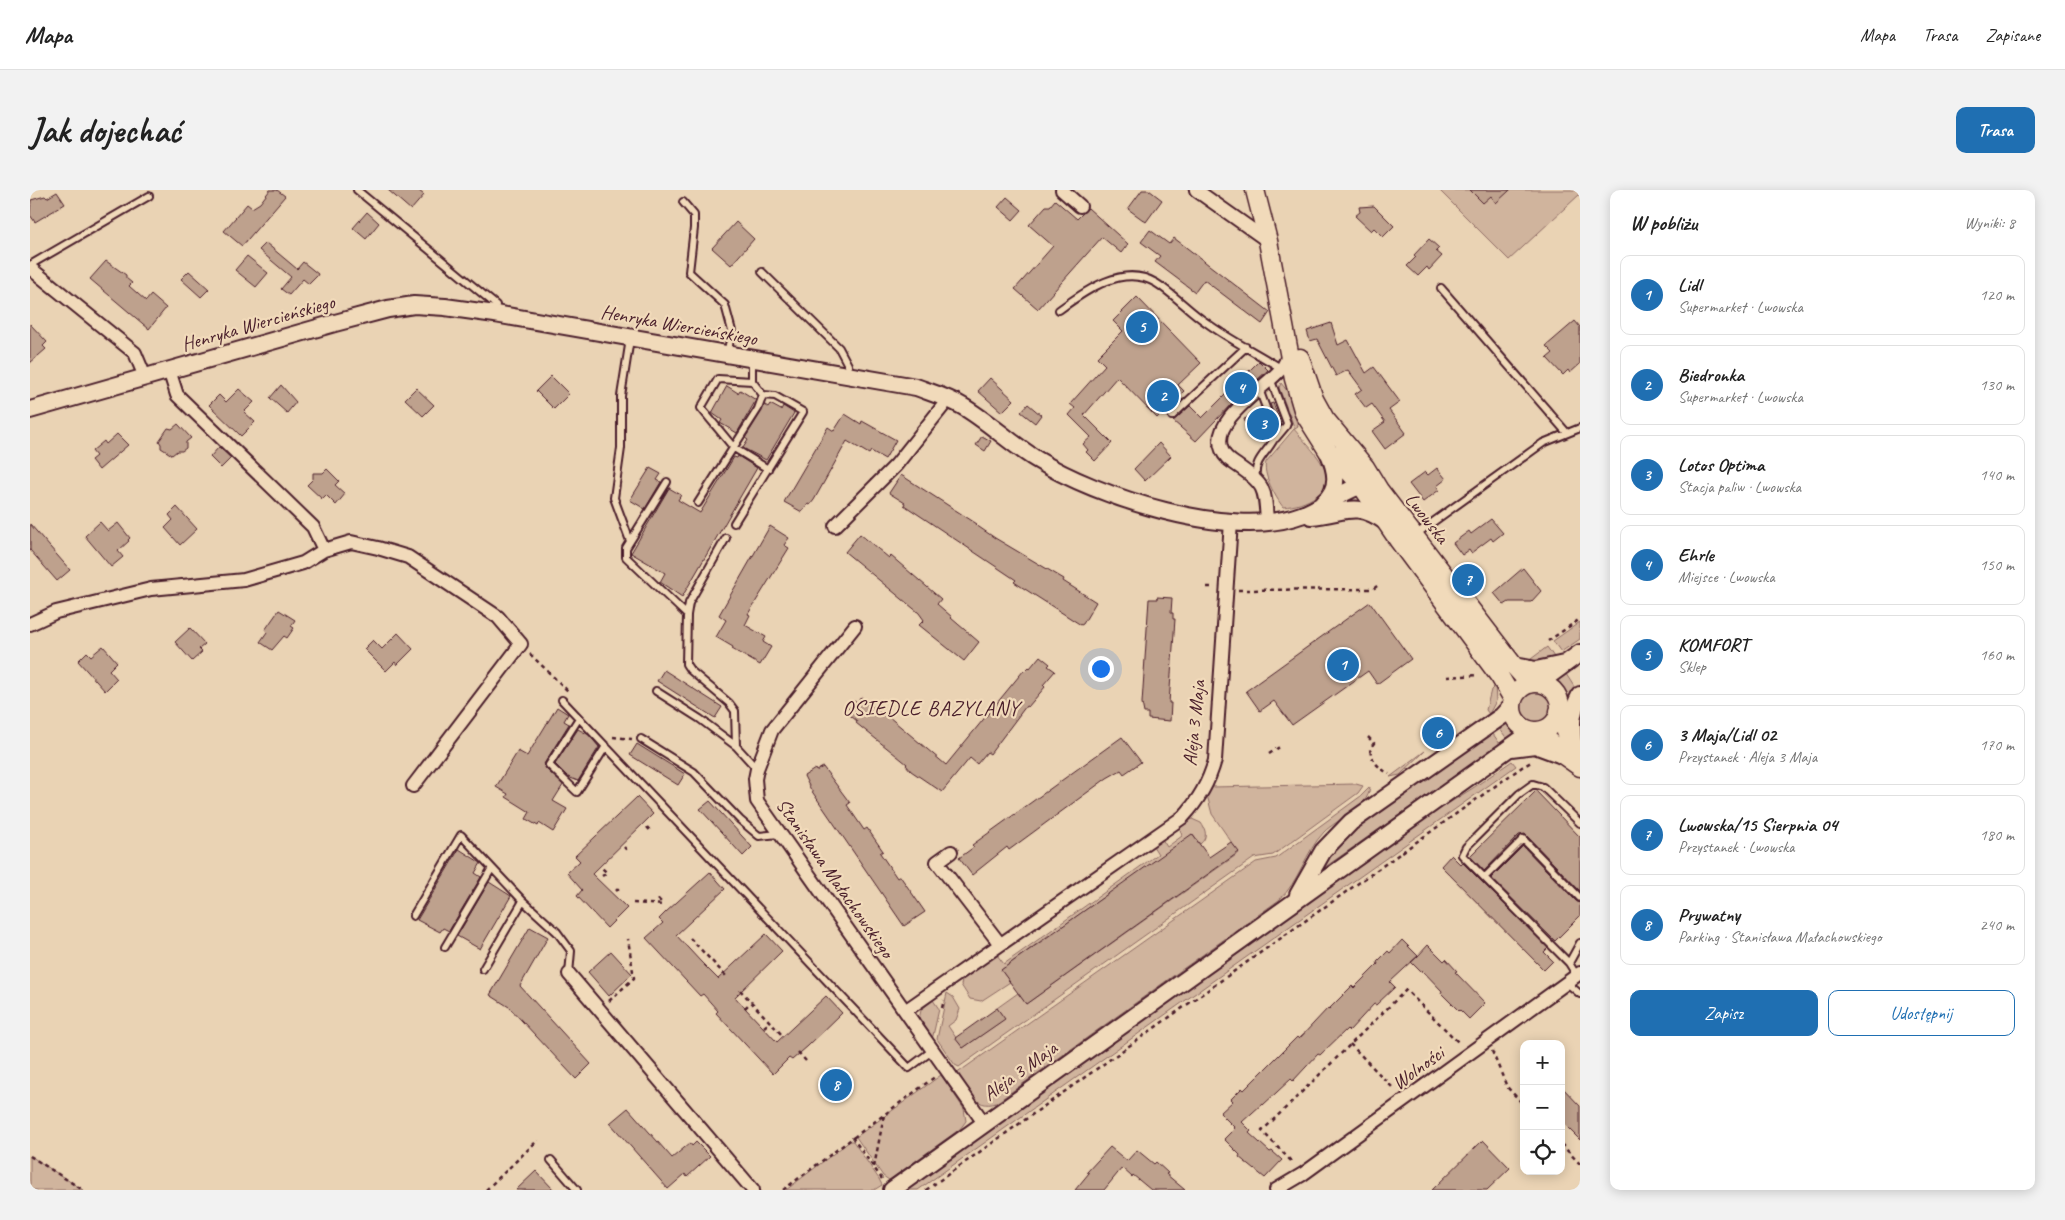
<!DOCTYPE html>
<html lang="pl">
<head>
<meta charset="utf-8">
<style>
  body { margin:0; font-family:Caveat,sans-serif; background:#f2f2f2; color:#222 }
  .controls { position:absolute; right:15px; bottom:15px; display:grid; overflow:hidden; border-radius:10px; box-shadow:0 2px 12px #0003 }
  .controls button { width:45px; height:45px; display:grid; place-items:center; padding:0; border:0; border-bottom:1px solid #e0e0e0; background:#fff; color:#222; font:25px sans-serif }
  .you { position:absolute; left:1070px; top:478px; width:18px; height:18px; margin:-12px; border:4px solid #fff; border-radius:50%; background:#1a73e8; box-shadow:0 0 0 8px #1a73e833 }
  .badge { display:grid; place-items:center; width:32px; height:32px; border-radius:50%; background:#1f6fb2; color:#fff; font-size:16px; font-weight:700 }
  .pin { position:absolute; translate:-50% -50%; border:2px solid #fff; box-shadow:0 1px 5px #0006 }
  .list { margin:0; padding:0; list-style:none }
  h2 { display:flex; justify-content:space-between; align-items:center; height:65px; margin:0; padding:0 20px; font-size:21px }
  h2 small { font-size:16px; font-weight:400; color:#767676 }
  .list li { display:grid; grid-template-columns:32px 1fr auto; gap:15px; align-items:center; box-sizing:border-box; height:80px; margin:0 10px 10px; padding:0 10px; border:1px solid #e0e0e0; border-radius:10px }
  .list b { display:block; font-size:19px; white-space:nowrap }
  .list p { margin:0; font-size:16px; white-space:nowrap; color:#767676 }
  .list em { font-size:16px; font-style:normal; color:#767676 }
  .actions { display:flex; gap:10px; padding:15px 20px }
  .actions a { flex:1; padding:11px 0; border:1px solid #1f6fb2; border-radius:10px; text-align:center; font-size:18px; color:#1f6fb2 }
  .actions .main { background:#1f6fb2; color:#fff }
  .icon { flex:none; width:28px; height:28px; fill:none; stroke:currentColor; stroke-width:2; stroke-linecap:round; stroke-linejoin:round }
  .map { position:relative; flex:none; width:1550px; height:1000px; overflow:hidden; border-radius:10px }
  header { display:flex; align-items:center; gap:30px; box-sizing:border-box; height:70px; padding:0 25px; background:#fff; border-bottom:1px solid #e0e0e0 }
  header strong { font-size:24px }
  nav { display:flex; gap:28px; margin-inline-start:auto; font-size:18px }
  .intro { display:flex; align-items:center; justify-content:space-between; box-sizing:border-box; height:120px; padding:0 30px }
  h1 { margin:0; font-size:35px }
  .button { padding:12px 22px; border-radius:10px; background:#1f6fb2; color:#fff; font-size:18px; font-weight:700 }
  main { display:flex; gap:30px; padding:0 30px }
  aside { flex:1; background:#fff; border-radius:10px; box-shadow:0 2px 12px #0003 }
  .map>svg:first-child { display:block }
</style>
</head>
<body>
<header>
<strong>Mapa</strong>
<nav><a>Mapa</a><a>Trasa</a><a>Zapisane</a></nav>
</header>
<div class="intro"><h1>Jak dojechać</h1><a class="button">Trasa</a></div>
<main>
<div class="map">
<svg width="1550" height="1000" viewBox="0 0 1550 1000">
  <rect width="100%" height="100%" fill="#ead3b4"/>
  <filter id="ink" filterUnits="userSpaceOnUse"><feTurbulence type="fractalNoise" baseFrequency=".02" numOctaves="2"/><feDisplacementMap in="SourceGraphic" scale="10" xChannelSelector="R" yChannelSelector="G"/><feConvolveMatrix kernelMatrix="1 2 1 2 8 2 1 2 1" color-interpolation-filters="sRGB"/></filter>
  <g filter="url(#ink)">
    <path fill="#d0b49d" stroke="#8d6a64" d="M1409,0H1550V4L1479,70Z
      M1251,193L1258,202L1268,237L1265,239L1249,198Z
      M1264,239C1277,256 1315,287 1286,306C1276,313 1265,316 1253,317C1246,308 1232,284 1236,272Z
      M1550,432V449L1531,462L1523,451Z
      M1517,457L1524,467L1515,472H1497Z
      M1536,484L1545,498L1535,505L1531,497L1525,492Z
      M1465,496L1466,511L1459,524L1456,520L1461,500Z
      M1490 517a16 16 0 1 1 32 0a16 16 0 1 1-32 0Z
      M1476,530L1486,542L1477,549L1468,536Z
      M1461,541L1470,554L1291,680L1290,675L1315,646Z
      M1395,561L1370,585L1360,587Z
      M1482,571L1486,576L888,1000H872L1378,639L1443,598Z
      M1326,594L1333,596L1328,603L1243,665L1224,668L929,877L925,875L907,849L917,803L923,807L930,819L926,830L918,836L933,858L974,829L967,818L988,803L996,814L1209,663L1182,624L1177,605L1182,597Z
      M1340,597C1338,619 1308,628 1294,642C1275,662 1269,692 1249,710L966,913C945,920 936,898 926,884L1226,672L1246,668L1331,606Z
      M1162,629L1171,633C1176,640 1178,648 1170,654L1162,644L1090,711L1082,701L1026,741L1033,752L1031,754L1023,742L971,780L980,792L951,811L940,809L931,795L933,787L967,765L974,774L1128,664L1123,656L1132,649L1137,657L1152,646L1150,639C1152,634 1157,630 1162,629Z
      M903,810L909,819L902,850L889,830L891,820Z
      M911,885L934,919L936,931L930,939L859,990L853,986L826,947Z
      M820,951H823L849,989L852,995L844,1000H756Z
      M0,966L2,967L53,1000H0Z"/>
    <path fill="#bea18d" stroke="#4a1f2b" d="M240,0H247L255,6L212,56L194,41L217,14L222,18L230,13Z
      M358,0H388L394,5L381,20Z
      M1112,0H1119L1132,10L1116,32L1098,19Z
      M1440,0H1480L1466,13L1461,6L1453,13Z
      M27,2L35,14L5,32L0,25L1,10L15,6L17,8Z
      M977,7L992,20L983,30L968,17Z
      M1025,10L1047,29L1058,18L1098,54L1091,63L1072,47L1008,119L985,99L1023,56L999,35L1016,16H1020Z
      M1344,16L1364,36L1353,47L1344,38L1341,41L1325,26L1330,22L1329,17Z
      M337,22L349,33L336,49L323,38Z
      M706,32L724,49L701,75L682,58Z
      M1120,40L1139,54L1144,48L1240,122L1232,134L1174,90L1165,102L1125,72L1130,66L1111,52Z
      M1399,49L1409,58L1406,61L1412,66L1399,80L1397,77L1388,86L1377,76L1386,67L1384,65Z
      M236,53L267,79L273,72L288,84L287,86L279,94L273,89L259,105L251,99L261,87L229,60Z
      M217,66L238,83L226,97L205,80Z
      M76,71L96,85V88L102,93L99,96L116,111L121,105L136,118L119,139L60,89Z
      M159,81L179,99L171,107L151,89Z
      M1107,107L1171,173L1148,195L1154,201L1149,206L1152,210L1137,226L1133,222L1127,228L1087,187L1054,225L1082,253L1065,271L1056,262L1058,260L1053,254L1061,247L1039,225L1045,218L1040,214L1075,175L1067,167L1093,141L1083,131Z
      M1545,131L1550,137V174L1540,183L1538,180L1533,185L1517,168L1523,163L1516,156Z
      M1301,133L1308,155L1318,150L1336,183L1344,177L1370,212L1359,220L1376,243L1355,259L1342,241L1355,232L1342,214L1336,218L1325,204L1332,199L1318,180L1306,186L1287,149L1280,151L1277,141Z
      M0,134L17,152L13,156L16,159L0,173Z
      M1229,171L1238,180L1205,210L1166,251L1143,231L1160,216L1172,228Z
      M521,186L539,204L524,219L506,201Z
      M960,188L984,210L972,222L948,201Z
      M251,195L266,212L257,223L240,208Z
      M697,196L708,203L710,200L726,210L707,243L690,233L692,230L682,223Z
      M386,198L404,215L393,226L375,209Z
      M209,199L224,212L214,222L225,232L211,246L179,215L189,205L196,212Z
      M1243,213L1251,234L1248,237L1240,214Z
      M740,214L751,220L753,216L764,223L736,270L713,258L718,250L715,248L735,215L738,217Z
      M998,214L1011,225L1005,233L991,222Z
      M1231,218L1240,244H1239L1238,242L1221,248L1214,229L1230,223L1228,219Z
      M815,224L831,234L832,231L866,250L855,269L841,261L839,264L817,251L784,310L780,315L778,314L772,322L754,312L798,237L804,241Z
      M148,234L161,248L156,252V258L152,261H147L142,265L131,258V254L129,251L138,238L142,239Z
      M87,244L98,255L69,280L61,270L66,266L62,261L74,251L76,254Z
      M952,246L961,251L955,261L946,255Z
      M1129,253L1141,266L1115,291L1104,279Z
      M189,257L201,268L191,278L180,267Z
      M708,266L727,278L652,407L630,392L635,383L601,363L639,298L651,305L648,310L670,323L704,267L707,268Z
      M620,278L631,284L627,290L631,292L615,319L600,310Z
      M1407,278L1416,289L1407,296L1409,300L1393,312L1379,294L1395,282L1398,285Z
      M297,279L309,291L305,295L315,304L306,315L296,305L292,309L277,295L283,289V283H293Z
      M871,285L947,334L946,335L965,348L1034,389L1033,391L1066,412L1053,434L1051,435L984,392L986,390L874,315L875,313L859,303Z
      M147,317L167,339L150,355L135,338L143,330L139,325Z
      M1461,329L1473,343L1463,351L1461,348L1441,363L1439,360L1432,365L1423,353L1439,341L1441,344Z
      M70,332L78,341L88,333L100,348L98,350L99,351L88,361L93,367L81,377L55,346Z
      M0,334L40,380L27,391L0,360Z
      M740,336L759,348L754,355L759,358L718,424L720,425L715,435L736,447L733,452L741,457L730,475L702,459L703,457L686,447L696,430L689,425Z
      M830,344L859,368L861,366L911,409L907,414L922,427L921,428L949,452L934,471L889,435L894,430L889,423L815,362Z
      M1493,378L1511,401L1501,412H1479L1474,415L1464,403Z
      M1127,407L1142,408L1141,423H1143V429H1145L1139,513H1141L1140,531L1118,529V523H1114L1112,513L1119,409H1127Z
      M1340,412L1381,469L1347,494L1338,481L1262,535L1244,511L1230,521L1216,501Z
      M249,420L265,430L261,436L264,438L257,448L254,446L242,460L230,452L237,442L235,440Z
      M160,438L175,454L169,459L172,462L162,471L145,452Z
      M368,443L383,459L367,475L365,472L356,481L334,459L343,450L352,459Z
      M73,456L87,472L79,480L87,489L75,501L48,471L57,462L61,466Z
      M1010,466L1020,474L1018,476L1025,481L1013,495L1015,497L998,517L996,516L960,564L957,562L947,574L940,568L912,602L881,581L876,575L877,574L826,533L827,531L816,522L824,511L827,513L831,507L851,523L852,521L916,575L994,480L995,481L999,477L1000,478Z
      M634,480L692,517L685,528L627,491Z
      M527,517L538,524L534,531L539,534L514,574L516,579L533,595L523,611L537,619L523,642L509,633L508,636L496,629L500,622L476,607L478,604L466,597L488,561L497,566Z
      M548,539L559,545L569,557L548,591L538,587L525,574Z
      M1092,547L1111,572L1094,584L1091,580L1077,588L979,660L977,657L942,685L929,668L944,657L942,655Z
      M607,554L655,584L648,595L600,565Z
      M793,577L820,613L817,615L834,640L837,638L853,661L850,663L867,688L870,686L895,722L874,736L781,600L774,586L785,579L786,581Z
      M1506,601L1550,647V701L1495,644L1489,645L1454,681L1440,666Z
      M607,607L623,624L562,684L597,718L577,738L547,706L552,700L537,683L550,671L545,666Z
      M680,611L722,657L713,666L670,619Z
      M1162,644L1179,667L1201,652L1209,662L996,814L971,780Z
      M1493,656L1546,711L1550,713V726L1525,751L1461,688Z
      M429,659L451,673L445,683L451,687L419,741L413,738L410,742L387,730Z
      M1421,665L1431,675L1433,673L1518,758L1514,762L1523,771L1514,780L1411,676Z
      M680,682L695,699L646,745L671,772L688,789L736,744L752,761L705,807L715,818L747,852L796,806L812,823L778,856L762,870L759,868L743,884L686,823L688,821L673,804L670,806L616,748L633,733L629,729L636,722Z
      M459,692L481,706L450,759L427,746Z
      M500,737L518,747L490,796L561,874L546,889L479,817L460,805Z
      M1372,750L1388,766L1398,755L1414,771L1416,769L1427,781L1425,782L1455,813L1439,829L1430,820L1429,821L1411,803L1412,801L1392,780L1391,782L1381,772L1388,766L1360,792L1365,797L1346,815L1344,814L1319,841L1317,839L1290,865L1288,864L1263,891L1261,889L1233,915L1232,914L1212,932L1221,941L1219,943L1240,962L1242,961L1252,970L1235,988L1209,967L1210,965L1194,949L1205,938L1190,923L1203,911L1201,909L1212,898L1214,900L1267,847L1269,849L1298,818L1299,819L1322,796L1324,798L1348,774L1347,772L1358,761L1360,763Z
      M581,761L602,784L579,806L558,782Z
      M967,818L975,829L933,858L925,848Z
      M1531,896L1550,916V950L1531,931Z
      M598,918L642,968L660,953L662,956L666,952L680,966L657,987L655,984L638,999L580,933Z
      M1453,950L1480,978L1457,1000H1402Z
      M1080,957L1097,971L1107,960L1124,974L1126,972L1138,983L1136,984L1155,1000H1121L1103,985L1102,987L1092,978L1074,1000H1045L1059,983L1057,982Z
      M506,981L524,1000H486Z"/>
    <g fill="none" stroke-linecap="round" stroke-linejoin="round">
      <g stroke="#4a1f2b" stroke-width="10">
        <path id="service" d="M327,0L466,115L465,123
          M653,12L664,25V38L659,82L695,115L702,141L697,164
          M0,75L119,6
          M732,82L809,158L818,175L820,185
          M1411,98L1537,243
          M1029,120C1055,101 1093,73 1126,93C1144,104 1159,121 1177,133C1200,150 1227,163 1252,179
          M1240,188L1257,233L1256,236L1246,248
          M722,191L688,189L671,218L704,258L738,279
          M1142,226L1216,157
          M1226,288C1223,269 1240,261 1246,245L1229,199
          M637,292L596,358V367L657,425L656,474L660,480L699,513L705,521L706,556L727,579
          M668,313L728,219L733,205L722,191V170
          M704,333L773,222L745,206L733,205
          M1385,345L1513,253L1550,238
          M600,351L584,308L591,258V206L600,149
          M657,425L659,413L696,348
          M626,501L670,529L706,556
          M532,510L879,878L903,860
          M549,528L519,575L547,602L576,556
          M611,549L664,582L710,630L729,646L749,644
          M1455,687L1493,649L1550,708
          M383,726L431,645L493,711L527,742L541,761L539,784
          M415,757L462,678
          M1539,773L1550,753
          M453,779L493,711
          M1547,786L1539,773L1432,665L1436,657L1489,604L1503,594L1513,597L1550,633
          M1537,793L1550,804
          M521,970L547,1000"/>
      </g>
      <g stroke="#4a1f2b" stroke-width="16">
        <path id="minor" d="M1032,0L1050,16
          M1166,0L1238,51
          M0,78L105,163L115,187
          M139,180L147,205L283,337L294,360
          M1237,332C1235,300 1236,295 1208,276C1201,271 1195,268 1192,260C1179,231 1235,198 1251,179C1255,175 1257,168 1259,162
          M805,336L866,275L913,216L916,207
          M0,434L26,422L121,399L214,390L273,373L294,360L321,352L348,358L378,367L468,427L491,454L383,596
          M825,436L742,540L727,579L725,589L727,611L954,933
          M921,662L907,672L970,754
          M539,784L723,1000
          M875,821L1153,627C1169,610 1179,592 1185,570L1201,332
          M1246,1000L1273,984L1550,783"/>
      </g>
      <g stroke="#4a1f2b" stroke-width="20">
        <path id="tertiary" d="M0,220L305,133L358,119L384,115L415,117L465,124L886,197C902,203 917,207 932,216C958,231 980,253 1006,269C1067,307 1201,351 1271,325C1281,322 1290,316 1298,311C1313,303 1328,296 1343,290
          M1293,313C1311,298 1306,280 1298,261
          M1281,326C1315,324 1323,309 1356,332
          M1484,476L1506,480L1534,474
          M1509,493L1550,463
          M1543,553C1541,535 1541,522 1550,505
          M1481,558L1505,555L1532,565
          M1268,705L1293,661L1321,632L1472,526L1482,515
          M862,1000L1503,541"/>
      </g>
      <g stroke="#4a1f2b" stroke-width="21">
        <path id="secondary" d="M1225,0L1238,51L1264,189L1274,223L1298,261L1316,278L1331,295L1369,351L1470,487L1483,509
          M1270,168L1284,209L1295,229L1335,277L1349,300L1484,476L1500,494
          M1482 517a24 24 0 1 1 48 0a24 24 0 1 1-48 0Z
          M1529,521L1535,542L1550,567
          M1508,541L1533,565L1550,577"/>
      </g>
      <path stroke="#4a1f2b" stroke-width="2.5" stroke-dasharray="4 4" stroke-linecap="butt" d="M1177,397H1183
        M1208,400L1343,399L1350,394
        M1518,451L1550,429
        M500,464L539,502
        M1417,487L1447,485
        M583,547L602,549
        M1338,547L1344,553L1340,559C1342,572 1348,577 1359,584
        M1239,564L1251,556
        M617,637L622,643
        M594,657L599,663
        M572,686L577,683L572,678
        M586,701L589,698
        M628,709L633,714
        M603,713L634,715
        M660,748L696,786
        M710,800L753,846
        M579,811L604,788L598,749
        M715,818L721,812
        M912,818L914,810
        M734,837L740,832
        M1320,854L1362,897
        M1462,861L1477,897L1494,915
        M768,862L776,871
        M822,947L852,989
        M1531,954L1550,974
        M0,966L53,1000
        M1261,971L1232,941L1376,800L1430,854
        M844,977L854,925
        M456,1000L508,950
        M753,1000L906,886
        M896,1000L1492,577L1503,571"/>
      <use href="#service" stroke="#f1daba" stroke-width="6"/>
      <use href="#minor" stroke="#f1daba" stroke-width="12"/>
      <use href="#tertiary" stroke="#f1daba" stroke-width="16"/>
      <use href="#secondary" stroke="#f1daba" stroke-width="18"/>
    </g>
  </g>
  <g text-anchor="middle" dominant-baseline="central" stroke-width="4.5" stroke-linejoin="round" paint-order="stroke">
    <g font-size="20" fill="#4a1f2b" stroke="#f1daba">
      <text transform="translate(228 133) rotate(-16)">Henryka Wiercieńskiego</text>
      <text transform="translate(649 135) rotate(10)">Henryka Wiercieńskiego</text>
      <text transform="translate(1397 328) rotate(52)">Lwowska</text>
      <text transform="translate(1164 533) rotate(-84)">Aleja 3 Maja</text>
      <text transform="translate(805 688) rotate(55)">Stanisława Małachowskiego</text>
      <text transform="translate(1388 878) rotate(-36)">Wolności</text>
      <text transform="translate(990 881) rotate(-36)">Aleja 3 Maja</text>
    </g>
    <g font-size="21" letter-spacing="1" fill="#4a1f2b" stroke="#f1daba">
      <text x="901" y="518">OSIEDLE BAZYLANY</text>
    </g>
  </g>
</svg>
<div class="controls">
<button>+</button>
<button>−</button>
<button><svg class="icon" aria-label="locate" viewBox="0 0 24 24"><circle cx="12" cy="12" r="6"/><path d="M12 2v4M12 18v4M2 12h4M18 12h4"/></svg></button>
</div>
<div class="you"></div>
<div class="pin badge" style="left:1313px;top:475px">1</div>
<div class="pin badge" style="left:1133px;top:206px">2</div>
<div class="pin badge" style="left:1233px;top:234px">3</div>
<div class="pin badge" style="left:1211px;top:198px">4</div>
<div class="pin badge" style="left:1112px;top:137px">5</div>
<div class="pin badge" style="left:1408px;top:543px">6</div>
<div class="pin badge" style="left:1438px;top:390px">7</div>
<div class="pin badge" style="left:806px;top:895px">8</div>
</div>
<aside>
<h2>W pobliżu<small>Wyniki: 8</small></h2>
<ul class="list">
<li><span class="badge">1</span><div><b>Lidl</b><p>Supermarket · Lwowska</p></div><em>120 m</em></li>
<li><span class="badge">2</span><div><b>Biedronka</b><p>Supermarket · Lwowska</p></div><em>130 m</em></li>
<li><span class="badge">3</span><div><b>Lotos Optima</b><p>Stacja paliw · Lwowska</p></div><em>140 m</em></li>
<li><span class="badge">4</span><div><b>Ehrle</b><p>Miejsce · Lwowska</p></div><em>150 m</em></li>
<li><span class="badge">5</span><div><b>KOMFORT</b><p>Sklep</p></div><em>160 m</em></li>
<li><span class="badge">6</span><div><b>3 Maja/Lidl 02</b><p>Przystanek · Aleja 3 Maja</p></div><em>170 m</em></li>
<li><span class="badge">7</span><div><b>Lwowska/15 Sierpnia 04</b><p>Przystanek · Lwowska</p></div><em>180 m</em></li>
<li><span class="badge">8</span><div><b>Prywatny</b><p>Parking · Stanisława Małachowskiego</p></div><em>240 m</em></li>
</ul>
<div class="actions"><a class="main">Zapisz</a><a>Udostępnij</a></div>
</aside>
</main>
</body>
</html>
